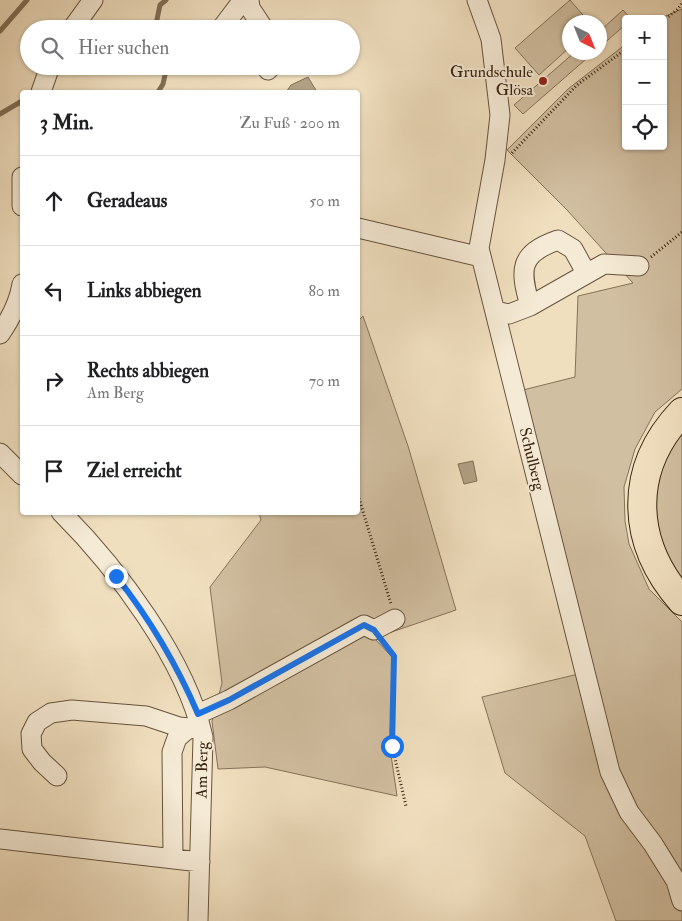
<!DOCTYPE html>
<html lang="de">
<head>
<meta charset="utf-8">
<style>
  body { margin:0; font-family:"IM FELL Double Pica",serif; background:#f2f2f2; color:#202124 }
  .controls { position:absolute; right:15px; top:15px; display:grid; overflow:hidden; border-radius:5px; box-shadow:0 1px 4px #0004 }
  .controls button { width:45px; height:45px; display:grid; place-items:center; padding:0; border:0; border-bottom:1px solid #e0e0e0; background:#fff; color:#202124; font:25px sans-serif }
  .compass { position:absolute; left:562px; top:15px; width:45px; height:45px; border-radius:50%; background:#fff; box-shadow:0 1px 4px #0004; rotate:137deg }
  .stop { position:absolute; width:15px; height:15px; margin:-11px; border:4px solid #1a73e8; border-radius:50%; background:#fff }
  .stop.end { background:#1a73e8; border-color:#fff; box-shadow:0 1px 5px #0008 }
  .list { margin:0; padding:0; list-style:none }
  h2 { display:flex; justify-content:space-between; align-items:center; height:65px; margin:0; padding:0 20px; font-size:21px }
  h2 small { font-size:16px; font-weight:400; color:#757577 }
  .list li { display:grid; grid-template-columns:32px 1fr auto; gap:15px; align-items:center; box-sizing:border-box; height:90px; padding:0 20px; border-top:1px solid #e0e0e0 }
  .list b { display:block; font-size:19px; white-space:nowrap }
  .list p { margin:0; font-size:16px; white-space:nowrap; color:#757577 }
  .list em { font-size:16px; font-style:normal; color:#757577 }
  .icon { flex:none; width:28px; height:28px; fill:none; stroke:currentColor; stroke-width:2; stroke-linecap:round; stroke-linejoin:round }
  .map { position:relative; flex:none; width:682px; height:921px; overflow:hidden }
  .search { position:absolute; background:#fff; box-shadow:0 1px 4px #0004; left:20px; top:20px; width:340px; height:55px; display:flex; align-items:center; gap:12px; box-sizing:border-box; padding:0 18px; border-radius:28px; color:#757577; font-size:19px }
  .panel { position:absolute; background:#fff; box-shadow:0 1px 4px #0004; left:20px; top:90px; width:340px; height:425px; border-radius:5px }
  .map>svg:first-child { display:block }
</style>
</head>
<body>
<div class="map">
<svg width="682" height="921" viewBox="0 0 682 921">
  <rect width="100%" height="100%" fill="#f0dfbf"/>
  <filter id="stains"><feTurbulence type="fractalNoise" baseFrequency=".004" numOctaves="4"/><feColorMatrix values="0 0 0 0 .2 0 0 0 0 .09 0 0 0 0 .02 0 0 0 .5 -.17"/></filter>
  <radialGradient id="worn" r=".72"><stop offset=".6" stop-color="#630" stop-opacity="0"/><stop offset="1" stop-color="#630" stop-opacity=".3"/></radialGradient>
  <path fill="#d1bfa1" stroke="#847259" d="M570,0L589,22H570L569,48L539,75L515,48Z
    M682,9V389L655,412L635,449L624,487L625,521L629,544L649,589L682,622V921H616L585,836L505,773L482,697L591,671L523,390L575,377L578,296L633,283L567,210L507,150L568,89L626,44V146H663V19H659Z
    M623,10L631,19H626V24L600,47V31Z
    M575,52L593,53L523,114L514,105Z
    M363,316L408,446L456,610L374,638L393,658L390,748L397,796L265,767L218,769L212,721L222,683L210,587L261,520L259,513L358,512V321Z
    M682,431V580C673,569 663,554 659,540C655,525 654,494 657,479C661,462 672,445 682,431Z"/>
  <path fill="#b1a084" stroke="#816f56" d="M308,77L317,92H286L291,85Z
    M473,461L477,481L464,484L458,464Z"/>
  <g fill="none" stroke-linecap="round" stroke-linejoin="round">
    <path stroke="#816f56" stroke-width="5" d="M155,29L160,5L166,0
      M0,31L27,0
      M158,92L163,84L167,66
      M0,114L22,101"/>
    <g stroke="#66543c" stroke-width="21">
      <path id="minor" d="M249,0L250,8L264,29
        M477,0L491,39L500,115L495,160L479,248L610,772L629,812L653,844L676,881L682,901
        M72,29L93,0
        M221,29L243,0
        M268,70L271,66
        M41,92L50,66
        M22,177V206
        M358,228L481,257
        M530,306C520,270 518,254 558,240L573,249L584,269L581,277
        M495,311L509,314L530,306L604,264L639,266
        M0,334C11,318 19,303 22,284
        M0,453L22,475
        M61,512C117,568 186,660 203,737L198,921
        M198,714L229,700L364,625L374,630L395,619
        M57,776L42,762L32,749L31,734L37,722L51,713L72,710L146,716L179,727L201,729
        M0,839L200,862
        M173,858L172,752L177,738L189,728"/>
    </g>
    <g stroke="#382511" stroke-width="30">
      <path id="highway" d="M682,412C628,469 630,542 682,601"/>
    </g>
    <path stroke="#382511" stroke-width="3" stroke-dasharray="1 2.5" stroke-linecap="butt" d="M663,21L678,9L682,3
      M512,153L577,85L626,49
      M651,257L682,232
      M358,495L391,604
      M383,642L394,656L392,746L406,806"/>
    <use href="#minor" stroke="#f5ead5" stroke-width="19"/>
    <use href="#highway" stroke="#f0dfbf" stroke-width="28"/>
  </g>
  <g fill="none" stroke-linecap="round" stroke-linejoin="round">
    <path stroke="#1a73e8" stroke-width="6" d="M116,576C149,618 177,665 198,714L229,700L364,625L374,630L394,656L392,746"/>
  </g>
  <circle fill="#8f2418" stroke="#f5ead5" stroke-width="2" cx="543" cy="81" r="5"/>
  <g text-anchor="middle" dominant-baseline="central" stroke-width="4" stroke-linejoin="round" paint-order="stroke">
    <g font-size="16" fill="#382511" stroke="#f5ead5" text-anchor="end">
      <text x="533" y="72">Grundschule<tspan x="533" dy="18">Glösa</tspan></text>
    </g>
    <g font-size="16" fill="#382511" stroke="#f5ead5">
      <text transform="translate(532 459) rotate(76)">Schulberg</text>
      <text transform="translate(202 770) rotate(-89)">Am Berg</text>
    </g>
  </g>
  <rect width="100%" height="100%" filter="url(#stains)"/>
  <rect width="100%" height="100%" fill="url(#worn)"/>
</svg>
<div class="controls">
<button>+</button>
<button>−</button>
<button><svg class="icon" aria-label="locate" viewBox="0 0 24 24"><circle cx="12" cy="12" r="6"/><path d="M12 2v4M12 18v4M2 12h4M18 12h4"/></svg></button>
</div>
<svg class="compass" viewBox="-18 -18 36 36"><path d="M0-13l5 13h-10z" fill="#e53935"/><path d="M0 13l5-13h-10z" fill="#757577"/></svg>
<div class="stop" style="left:392px;top:746px"></div>
<div class="stop end" style="left:116px;top:576px"></div>
<div class="search"><svg class="icon" aria-label="search" viewBox="0 0 24 24"><circle cx="10" cy="10" r="6"/><path d="M15 15l6 6"/></svg>Hier suchen</div>
<section class="panel">
<h2>3 Min.<small>Zu Fuß · 200 m</small></h2>
<ul class="list">
<li><svg class="icon" aria-label="ahead" viewBox="0 0 24 24"><path d="M12 20V5M6 11l6-6 6 6"/></svg><div><b>Geradeaus</b></div><em>50 m</em></li>
<li><svg class="icon" aria-label="left" viewBox="0 0 24 24"><path d="M17 20v-9H6M10 6l-5 5 5 5"/></svg><div><b>Links abbiegen</b></div><em>80 m</em></li>
<li><svg class="icon" aria-label="right" viewBox="0 0 24 24"><path d="M7 20v-9h11M14 6l5 5-5 5"/></svg><div><b>Rechts abbiegen</b><p>Am Berg</p></div><em>70 m</em></li>
<li><svg class="icon" aria-label="arrive" viewBox="0 0 24 24"><path d="M6 21V4h12l-3 4 3 4H6"/></svg><div><b>Ziel erreicht</b></div></li>
</ul>
</section>
</div>
</body>
</html>
